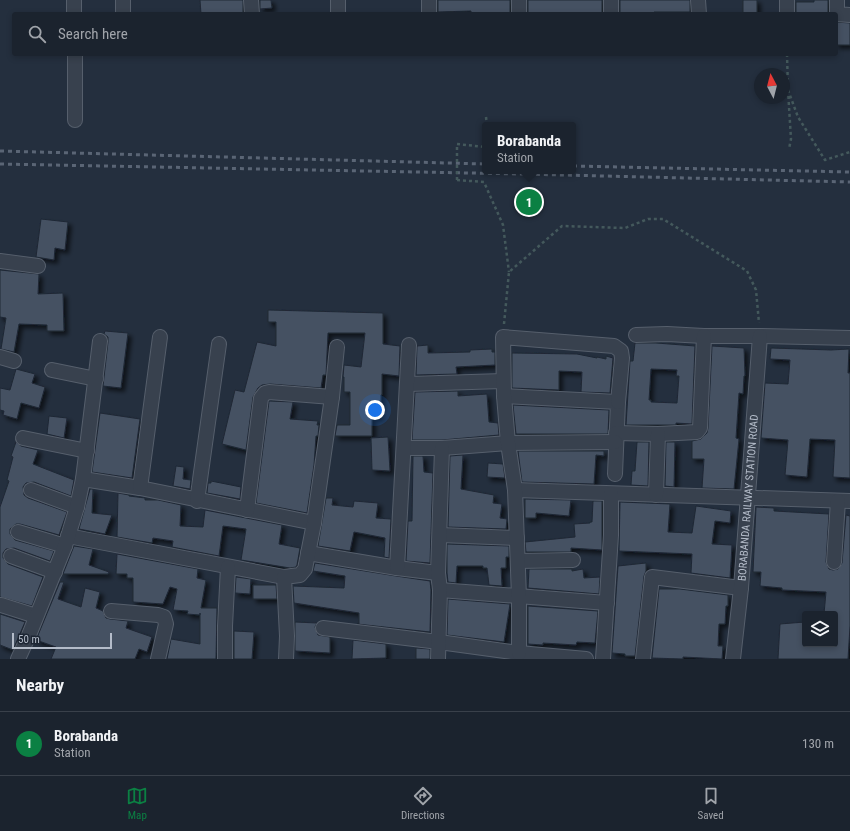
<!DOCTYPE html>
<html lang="en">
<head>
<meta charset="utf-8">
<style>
  body { margin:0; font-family:"Roboto Condensed",sans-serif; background:#242b36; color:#f1f3f6 }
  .controls { position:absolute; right:12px; bottom:12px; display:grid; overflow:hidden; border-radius:4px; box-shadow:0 2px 6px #0003 }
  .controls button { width:36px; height:36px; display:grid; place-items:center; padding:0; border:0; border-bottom:1px solid #39404a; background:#1b232e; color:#f1f3f6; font:20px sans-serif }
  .compass { position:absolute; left:754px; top:68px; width:36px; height:36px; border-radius:50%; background:#1b232e; box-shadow:0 2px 6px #0003; rotate:353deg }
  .scale { position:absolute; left:12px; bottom:10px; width:100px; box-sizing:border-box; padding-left:4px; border:2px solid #b4bcc9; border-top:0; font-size:11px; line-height:14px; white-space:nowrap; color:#b4bcc9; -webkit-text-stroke:3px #1d2633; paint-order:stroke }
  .you { position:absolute; left:375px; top:410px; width:14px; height:14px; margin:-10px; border:3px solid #fff; border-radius:50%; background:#1a73e8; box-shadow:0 0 0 6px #1a73e833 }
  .badge { display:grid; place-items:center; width:26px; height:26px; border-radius:50%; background:#0b8043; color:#fff; font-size:13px; font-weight:700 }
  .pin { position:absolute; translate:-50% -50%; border:2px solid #fff; box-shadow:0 1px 4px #0006 }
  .popup { position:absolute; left:482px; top:122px; width:94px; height:52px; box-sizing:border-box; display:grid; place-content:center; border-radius:4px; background:#1b232e; filter:drop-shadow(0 1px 3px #0005); font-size:13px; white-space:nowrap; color:#a0a4aa }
  .popup b { font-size:15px; color:#f1f3f6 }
  .popup::after { content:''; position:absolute; left:50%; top:100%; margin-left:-8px; border:8px solid transparent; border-top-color:#1b232e }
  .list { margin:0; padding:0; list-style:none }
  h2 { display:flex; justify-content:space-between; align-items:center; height:52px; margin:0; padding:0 16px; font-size:17px }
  h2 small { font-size:13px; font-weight:400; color:#a0a4aa }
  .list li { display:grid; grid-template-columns:26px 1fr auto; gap:12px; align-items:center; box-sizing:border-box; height:64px; padding:0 16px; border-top:1px solid #39404a }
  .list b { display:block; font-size:15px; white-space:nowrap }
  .list p { margin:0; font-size:13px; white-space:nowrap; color:#a0a4aa }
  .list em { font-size:13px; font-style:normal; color:#a0a4aa }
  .icon { flex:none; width:22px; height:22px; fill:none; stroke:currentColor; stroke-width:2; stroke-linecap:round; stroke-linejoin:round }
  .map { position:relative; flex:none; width:850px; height:659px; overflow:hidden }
  .search { position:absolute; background:#1b232e; box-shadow:0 2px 6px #0003; left:12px; right:12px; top:12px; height:44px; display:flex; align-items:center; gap:10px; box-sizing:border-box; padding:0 14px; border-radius:4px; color:#a0a4aa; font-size:15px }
  .sheet { height:116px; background:#1b232e }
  nav { display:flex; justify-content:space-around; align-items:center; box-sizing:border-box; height:56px; border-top:1px solid #39404a; background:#1b232e; font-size:11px; color:#a0a4aa }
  nav a { display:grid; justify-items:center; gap:2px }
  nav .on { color:#0b8043 }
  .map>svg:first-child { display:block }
</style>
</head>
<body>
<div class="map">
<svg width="850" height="659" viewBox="0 0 850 659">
  <defs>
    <filter id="shadow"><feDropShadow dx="3.5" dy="3.5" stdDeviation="2" flood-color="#0009"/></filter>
  </defs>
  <rect width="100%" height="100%" fill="#242f3e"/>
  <path fill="#455162" stroke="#1f2835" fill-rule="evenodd" filter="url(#shadow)" d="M200,0H243V14H201Z
    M260,0H271L272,8L260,9Z
    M438,0H510V14H471V11L438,12Z
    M528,0H602V14H528Z
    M620,0H690V12H654V14H620Z
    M743,0H757V14H743Z
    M814,0H828V13L796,14V2H814Z
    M836,22L850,23V45H836Z
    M41,219L68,222L65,250L55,248L54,260L36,257Z
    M0,270L39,274L38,294L63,293L64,331H47V325L19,324L14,352L1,349L6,318L0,317Z
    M268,310L383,313V344L400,346L399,376L382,374V395H381V409L379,410L380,417L372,418V436H335L337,425H350V392H344V377H343L344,365L361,367L365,333H328L326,375H323L321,388L270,384L262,385L258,388L253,397L246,450L222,444L235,390L244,392L257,342L276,346V322H268Z
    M105,331L128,333L121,388L103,386L108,342V337L104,334Z
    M635,343H656L695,346L692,424L676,423V425H626L630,361H633ZM651,369L677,370L676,376H679L677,403L651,402V400H649Z
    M428,345V353L470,352V350L492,349V352H495V365L456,367L457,374L416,375L417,346Z
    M712,346L744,348L745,376H744L743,394L739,393L736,438L739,439L734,489L702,488L704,459H692V441L701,439L707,433L708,428Z
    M771,348L831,350L849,349L848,373H850V478L833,477L835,440L810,439L807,477L785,475L788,440L761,438L765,383L788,384L790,360L770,359Z
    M512,353L577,354L597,358V357L606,359V356L613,358L610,393L581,392L582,372L559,371V390L512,388Z
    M16,369L35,374L32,383L45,387L39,408L21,403L17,419L3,415L4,411L0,410V388L10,390Z
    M458,391V396L487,394L489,422L498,423L499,435L442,440H412L415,392Z
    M269,401L293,402L290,419L318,421L317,425H319L318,436H316L314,465L307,513L256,503Z
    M513,405L609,410L608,434H516Z
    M100,413L140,419L132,478L92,472Z
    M49,416L67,418L64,438L47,434Z
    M388,437L390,471L372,470L371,438Z
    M16,442L21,446L38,450L33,464L74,480L71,496L34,482L26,483L23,487L24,495L28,498L67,512L59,535L20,524H16L10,529V534L15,540L54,551L50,561L14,548L6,549L3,553V558L8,564L43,577L32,606L0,597V507L9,481L7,480L13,457L11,456Z
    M637,442H649L648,486L631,485L632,471H635Z
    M666,442H675L674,487L665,486Z
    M518,451H604V456L596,455L594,484L522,482Z
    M463,455L461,489L494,495L493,503L502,504L500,518L507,519L506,529L448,527L450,456Z
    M413,456H423L424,472L433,473L430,563L406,561L408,521H412Z
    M488,463L503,464L505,478L487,477Z
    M176,466L184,467L183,479L191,480L190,489L173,486Z
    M211,481L241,487L240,499L207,493L208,483H211Z
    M90,489H93L92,513L112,515L105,534L79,529Z
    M118,493L129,495V496L145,498V500H158L181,505L180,526L203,527L205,510L282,525L279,544L300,548L297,565L296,567L290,568L241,560L246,529L223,526L219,556L172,547L173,541L153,538L152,543L117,537Z
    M326,498H333L332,505L353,507L354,501L378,503L376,518L391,519L389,558L384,557L385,538L354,532L350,551L318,546Z
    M525,499L571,500L569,516L536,513V518H525Z
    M593,501H602V550L571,548V552H526L525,542L575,537L574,524L590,523V522H592Z
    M620,502L670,504L668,532L692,533L696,506L731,511L730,523L715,521L712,544L732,545L730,578L691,573L692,554L619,551Z
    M756,507L774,508V511L829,514L826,562L829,569L833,570L838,569L842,563L846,515L850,516V626L848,659H778L780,624L805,622V644H835V614H824L826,592L782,590V588L760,586L761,572H753Z
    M447,544L509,546V557H506V568H501L502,586L489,585L487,568H483V566H457L456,583L448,582L447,573Z
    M74,546L93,549L89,565L109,572L108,574H63Z
    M117,554L198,569L197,578L206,580L201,608H217L216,659H167L171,639L200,644V613V615L187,614L188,611L173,610L177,589L170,587L163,604L133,602V578H127V574H116Z
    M315,563L396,576L430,581L431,590L430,632L357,624H359V613L294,603L293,586L344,588L345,576L313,571Z
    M646,563V571L644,576L635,656H625V654L612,653L618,566Z
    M529,569H572V571L583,569L584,578L600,577L599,594L528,588Z
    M236,577L251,579L250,594L235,593Z
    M60,582H64L58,599L81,607L85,588L100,592L96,608L103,611L106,618L110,619L128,621L126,628L152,637L147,652L139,649L135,659H51L56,647L36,640Z
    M253,585H276L277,599H253Z
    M659,589H680L728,595V606H726L725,624H719L718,646H723L722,659L683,657V659L652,658Z
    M448,599L510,604L504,642L447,635Z
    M528,606L598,611L595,643L577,642L576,645L543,643V645L528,644Z
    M0,614L25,622L13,650L0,645Z
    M295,622L317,623L315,627L318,635L330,637V653L295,651Z
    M234,631L254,632L252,659H234Z
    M353,640L386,644V658L352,659Z
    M416,648L430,649V659H416Z"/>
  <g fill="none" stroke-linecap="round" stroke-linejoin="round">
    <g stroke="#565f6c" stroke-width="16">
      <g id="street">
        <path d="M74,0V14"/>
        <path d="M251,0L252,14"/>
        <path d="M338,0V14"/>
        <path d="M429,0V14"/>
        <path d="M698,0L699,14"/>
        <path d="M837,0V14L850,15"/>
        <path d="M123,14V0"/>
        <path d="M519,14V0"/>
        <path d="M611,14V0"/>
        <path d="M787,14V0"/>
        <path d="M75,54V120"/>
        <path d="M0,261L38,266"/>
        <path d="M636,335L667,334L704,336H760L850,338"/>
        <path d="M0,357L14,361"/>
        <path d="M52,370L96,379"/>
        <path d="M408,384L503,381"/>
        <path d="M504,396L618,402L615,474"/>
        <path d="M616,433L658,434L697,432L700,428L704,336"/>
        <path d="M23,438L87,451"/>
        <path d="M404,448H442L508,443L615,442"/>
        <path d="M83,479L140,488L314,523"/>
        <path d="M140,488L160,337"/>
        <path d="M31,490L77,507"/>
        <path d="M515,490L850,501"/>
        <path d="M656,495L658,434"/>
        <path d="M197,501L219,344"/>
        <path d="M247,510L261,398L265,393L269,392L332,397"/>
        <path d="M18,532L65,546"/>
        <path d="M440,535L517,538"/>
        <path d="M68,536L284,577"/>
        <path d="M308,553L397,568L438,573"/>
        <path d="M11,556L55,572"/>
        <path d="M518,561L573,560"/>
        <path d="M834,562L838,501"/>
        <path d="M397,568L409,345"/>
        <path d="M440,590L607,603"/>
        <path d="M1,605L36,616"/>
        <path d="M111,611L158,615L164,617L166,624L158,659"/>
        <path d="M323,628L439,642L519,653L586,659"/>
        <path d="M519,653V597L515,490L508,443L504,396L503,337L614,346L621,351L622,358L618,402"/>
        <path d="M18,659L29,635L65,546L77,507L83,479L100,341"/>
        <path d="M225,659V626L228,567"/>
        <path d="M286,659L287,636L284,577L300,575L305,569L314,523L332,397L337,347"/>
        <path d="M438,659L440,590L438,573L442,448"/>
        <path d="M603,659L611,535V494"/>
        <path d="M643,659L652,577L741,588"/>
        <path id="s1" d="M733,659L741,588L760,336"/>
      </g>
    </g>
    <path stroke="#44595c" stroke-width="2.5" stroke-dasharray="3 3" stroke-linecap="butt" d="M787,54L788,90L791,139L789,149
      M788,90L798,117L825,160L850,152
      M486,117L487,125
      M457,144L485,147
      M457,180L484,182L503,225L509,272
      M504,324L509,272L562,226L625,228L648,219H663L747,271L756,290L759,323"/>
    <use href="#street" stroke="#38414e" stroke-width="14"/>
    <path stroke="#5a6575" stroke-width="3" stroke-dasharray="4 4" stroke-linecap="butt" d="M0,151L485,164
      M0,164L522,174L850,182
      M573,166L850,172"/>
    <path stroke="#44595c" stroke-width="2.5" stroke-dasharray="3 3" stroke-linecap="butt" d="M457,180V144"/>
  </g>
  <g text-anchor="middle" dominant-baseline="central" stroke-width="3" stroke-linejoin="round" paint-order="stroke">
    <g font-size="11" fill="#b4bcc9" stroke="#1d2633">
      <text stroke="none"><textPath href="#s1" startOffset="162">BORABANDA RAILWAY STATION ROAD</textPath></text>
    </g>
  </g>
</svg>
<div class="controls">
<button><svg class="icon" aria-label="layers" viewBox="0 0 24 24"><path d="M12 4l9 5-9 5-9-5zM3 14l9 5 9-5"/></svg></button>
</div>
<svg class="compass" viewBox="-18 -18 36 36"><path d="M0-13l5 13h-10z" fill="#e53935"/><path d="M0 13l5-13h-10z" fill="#a0a4aa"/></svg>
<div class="scale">50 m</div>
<div class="you"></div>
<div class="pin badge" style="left:529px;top:202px">1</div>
<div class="popup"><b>Borabanda</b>Station</div>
<div class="search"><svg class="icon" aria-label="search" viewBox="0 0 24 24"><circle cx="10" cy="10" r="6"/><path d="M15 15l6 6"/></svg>Search here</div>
</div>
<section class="sheet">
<h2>Nearby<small></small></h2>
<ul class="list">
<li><span class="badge">1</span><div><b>Borabanda</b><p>Station</p></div><em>130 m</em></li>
</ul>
</section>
<nav>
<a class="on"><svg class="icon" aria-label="map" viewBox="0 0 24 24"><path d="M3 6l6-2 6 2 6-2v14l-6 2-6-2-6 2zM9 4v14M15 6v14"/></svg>Map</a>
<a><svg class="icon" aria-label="directions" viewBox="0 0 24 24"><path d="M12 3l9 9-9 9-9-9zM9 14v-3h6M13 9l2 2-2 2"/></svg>Directions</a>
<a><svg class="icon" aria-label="saved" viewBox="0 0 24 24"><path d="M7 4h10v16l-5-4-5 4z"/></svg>Saved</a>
</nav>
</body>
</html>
